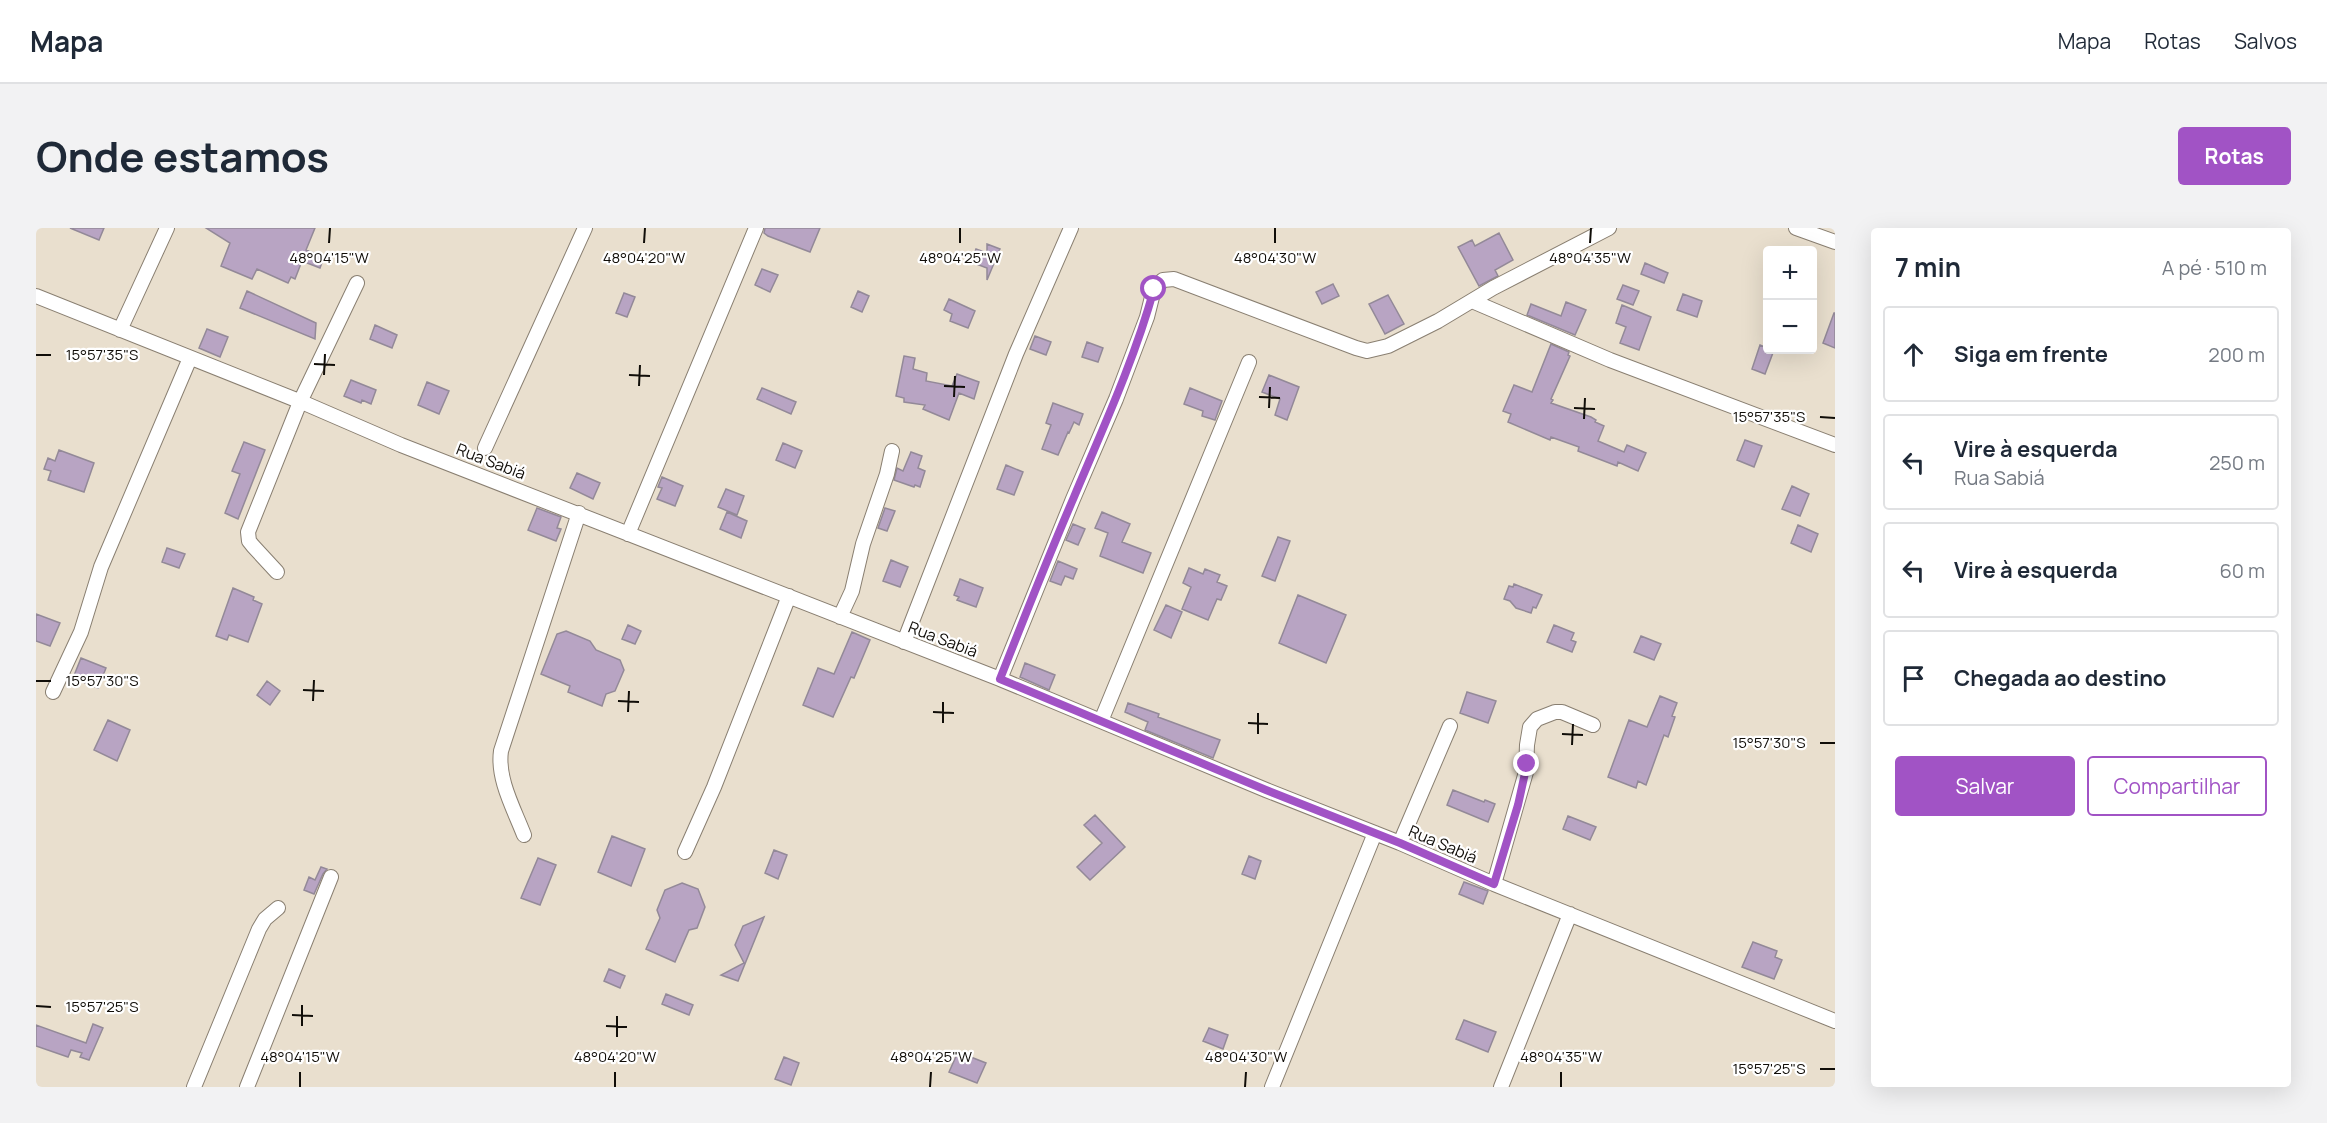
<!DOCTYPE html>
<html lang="pt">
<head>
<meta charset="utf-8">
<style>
  body { margin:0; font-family:Manrope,sans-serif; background:#f2f2f3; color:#1f2937 }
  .controls { position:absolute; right:18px; top:18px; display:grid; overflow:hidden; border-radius:6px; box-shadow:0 6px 24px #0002 }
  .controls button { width:54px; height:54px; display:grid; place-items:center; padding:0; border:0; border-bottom:2px solid #e0e1e3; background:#fff; color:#1f2937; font:30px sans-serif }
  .stop { position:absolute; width:18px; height:18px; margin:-14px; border:4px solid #a153c5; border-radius:50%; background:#fff }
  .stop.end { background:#a153c5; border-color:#fff; box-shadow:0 2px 6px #0008 }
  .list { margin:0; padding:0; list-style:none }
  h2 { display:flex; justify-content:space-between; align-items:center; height:78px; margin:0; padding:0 24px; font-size:26px }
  h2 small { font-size:20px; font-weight:400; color:#747a83 }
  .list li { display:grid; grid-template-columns:39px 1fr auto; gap:18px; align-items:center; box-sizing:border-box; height:96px; margin:0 12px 12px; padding:0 12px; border:2px solid #e0e1e3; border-radius:6px }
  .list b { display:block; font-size:22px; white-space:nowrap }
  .list p { margin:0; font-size:20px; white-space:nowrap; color:#747a83 }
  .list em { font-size:20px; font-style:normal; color:#747a83 }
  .actions { display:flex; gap:12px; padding:18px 24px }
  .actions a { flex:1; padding:14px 0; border:2px solid #a153c5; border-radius:6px; text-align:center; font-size:21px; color:#a153c5 }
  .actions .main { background:#a153c5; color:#fff }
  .icon { flex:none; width:33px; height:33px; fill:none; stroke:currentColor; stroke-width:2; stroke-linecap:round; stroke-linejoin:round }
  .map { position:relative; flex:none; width:1799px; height:859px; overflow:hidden; border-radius:6px }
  header { display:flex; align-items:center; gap:36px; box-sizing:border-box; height:84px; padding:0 30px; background:#fff; border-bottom:2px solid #e0e1e3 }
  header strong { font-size:28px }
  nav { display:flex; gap:33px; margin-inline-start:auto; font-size:21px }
  .intro { display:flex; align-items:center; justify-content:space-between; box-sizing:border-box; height:144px; padding:0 36px }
  h1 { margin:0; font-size:42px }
  .button { padding:15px 27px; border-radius:6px; background:#a153c5; color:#fff; font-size:21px; font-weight:700 }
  main { display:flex; gap:36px; padding:0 36px }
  aside { flex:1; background:#fff; border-radius:6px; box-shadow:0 6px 24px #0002 }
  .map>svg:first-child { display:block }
</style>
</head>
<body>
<header>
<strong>Mapa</strong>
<nav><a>Mapa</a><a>Rotas</a><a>Salvos</a></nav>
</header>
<div class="intro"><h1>Onde estamos</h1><a class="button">Rotas</a></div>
<main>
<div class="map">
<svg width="1799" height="859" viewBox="0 0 1799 859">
  <rect width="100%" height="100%" fill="#e9dfce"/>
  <path fill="#b8a4c3" stroke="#938998" stroke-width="1.5" d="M34,0H68L63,12Z
    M170,0H279L270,22L288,29L284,40L266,33L259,51L255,49L252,55L221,41L216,51L185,38L194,15Z
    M729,0H784L774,24L732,8L728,5Z
    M1463,5L1477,32L1459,42L1462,48L1443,58L1422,19L1436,12L1439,18Z
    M951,16L964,21L951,52V40L935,34L940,21L951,25Z
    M1609,35L1632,45L1628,55L1605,46Z
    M726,41L742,47L734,64L719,57Z
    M1297,56L1303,68L1286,76L1280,64Z
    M1587,57L1603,63L1597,77L1581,71Z
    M211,63L280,95L279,111L204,80Z
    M822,63L833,68L826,84L815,79Z
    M588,65L599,69L591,89L580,85Z
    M1647,66L1666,73L1661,89L1641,82Z
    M1352,67L1368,96L1349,106L1333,76Z
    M913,71L939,83L932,100L914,93L916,86L908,82Z
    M1530,74L1550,82L1539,107L1491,87L1495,76L1525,88Z
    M1586,77L1615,89L1603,122L1584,115L1590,99L1580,95Z
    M1798,85H1799V120L1787,115Z
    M339,97L361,107L356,120L334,111Z
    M171,101L192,109L184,129L163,120Z
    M999,108L1015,114L1010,127L994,121Z
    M1051,114L1067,120L1062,134L1046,129Z
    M1515,116L1533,124L1532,127L1534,128L1515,171L1517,172L1515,175L1555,189L1560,192L1559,194L1568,198L1562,213L1588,224L1591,217L1610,225L1602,243L1582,234L1581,238L1542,223L1543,219L1515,209L1514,212L1472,194L1475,186L1467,183L1478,157L1496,164Z
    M1724,117L1731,120V122H1738L1729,146L1716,141Z
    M868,128L879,130L877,141L891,145L890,153L916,158L921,146L943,154L938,171L923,165L913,192L887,181L889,177L868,174V170L860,168Z
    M1233,147L1263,159L1251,192L1239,187L1244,171L1226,164Z
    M315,152L340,162L335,176L326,172L325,175L308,168Z
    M391,154L413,163L403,186L382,177Z
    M726,160L760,174L755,186L721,171Z
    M1154,160L1186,173L1179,192L1166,188L1167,183L1148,176Z
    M1017,175L1047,186L1043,197L1038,194L1033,205L1032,204L1022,227L1006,221L1015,197L1010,195Z
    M1709,212L1726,218L1718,239L1701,232Z
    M208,214L229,222L202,291L189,285L204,246L196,243Z
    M747,215L766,223L759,240L740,232Z
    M23,222L58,235L48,264L12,252L15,243L8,241L12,230L19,233Z
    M875,224L886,228L882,240L889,243L884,259L879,257L878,259L858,252L861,240L867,243Z
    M970,237L987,244L978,267L961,261Z
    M541,245L564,255L557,271L534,260Z
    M626,249L647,258L639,278L621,271L626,260L622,259Z
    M1756,258L1773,266L1764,288L1746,281Z
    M690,261L708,268L701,287L682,279Z
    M501,280L525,289L521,300L525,301L520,313L492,302Z
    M849,280L859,283L851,303L842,300Z
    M691,284L711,293L705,310L684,301Z
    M1066,284L1094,296L1086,314L1115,325L1107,345L1064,328L1072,305L1059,300Z
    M1037,296L1049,301L1042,317L1030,312Z
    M1762,297L1782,306L1775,324L1755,315Z
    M1242,309L1254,313L1239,353L1226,348Z
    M131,320L149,326L143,340L126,334Z
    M855,332L872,339L864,359L847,353Z
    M1022,333L1041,341L1037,351L1029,348L1025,357L1014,353Z
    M1153,340L1167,346L1169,341L1184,347L1181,354L1191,358L1185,372L1181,371L1172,392L1146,381L1155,359L1147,355Z
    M924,351L947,360L940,379L921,372L923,369L918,367Z
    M1478,356L1506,367L1500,380L1497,379L1495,385L1480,380L1474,373L1468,371L1473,358L1477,359Z
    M197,360L218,369L217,372L226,376L212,414L193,407L191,412L180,408Z
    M1262,367L1310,387L1290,435L1243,415Z
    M1130,377L1146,384L1135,410L1118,402Z
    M0,386L24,395L14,418L0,413Z
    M592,397L605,403L599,416L586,411Z
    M1518,397L1538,405L1535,412L1540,414L1536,424L1511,414Z
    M530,403L554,413L560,422L584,432L588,442L579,463L570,466L566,478L532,464L534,458L505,446L521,406Z
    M816,404L834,412L818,450L815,449L797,489L767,477L782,440L798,446Z
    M1605,408L1625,416L1618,432L1598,424Z
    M45,430L70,440L62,460L37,450Z
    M989,435L1019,447L1013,462L984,449Z
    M231,453L244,463L234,477L221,467Z
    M1431,464L1460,473L1452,495L1424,485Z
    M1624,468L1641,475L1636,488L1639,489L1632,509L1628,507L1610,557L1602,553L1600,560L1572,549L1593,492L1611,499Z
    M1092,475L1123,486L1122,489L1184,512L1177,530L1109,502L1112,494L1089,484Z
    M72,492L94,502L81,533L58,522Z
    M1417,562L1448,574L1449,572L1459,576L1452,594L1411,577Z
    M1059,587L1089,619L1054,652L1041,639L1066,615L1048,597Z
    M1532,588L1560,599L1554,612L1527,601Z
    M576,608L609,621L595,658L562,644Z
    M738,622L751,627L742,651L729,645Z
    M1213,628L1225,633L1219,651L1206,646Z
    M502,630L520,637L504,677L485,670Z
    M285,639L291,641L287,646L278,666L268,662L273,649L279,652Z
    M1428,654L1452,663L1447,676L1423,666Z
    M646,655L662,661L669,679L661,700L653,702L639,734L610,721L624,690L621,682L629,662Z
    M728,689L702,753L685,747L708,735L699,717L707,698Z
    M1717,714L1741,723L1739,729L1746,732L1738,751L1706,739Z
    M573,741L589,748L584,760L568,753Z
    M630,766L657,777L653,787L626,776Z
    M1428,792L1460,804L1452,824L1420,811Z
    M57,796L67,800L53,832L44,829L46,825L35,822L32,829L0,818V797L50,815Z
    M1173,800L1192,807L1187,821L1167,813Z
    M922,824L950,835L941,855L913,844Z
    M748,829L763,835L755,857L739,851Z"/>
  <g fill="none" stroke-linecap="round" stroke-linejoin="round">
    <g stroke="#897f71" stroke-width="16">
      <path id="minor" d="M1760,0L1799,14
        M0,68L268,175L365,217L964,451L1230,562L1364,615L1458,656L1799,793
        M1436,73L1574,132L1799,217
        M84,102L131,0
        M449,220L549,0
        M592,306L720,0
        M241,344L217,318L213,313L212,304L264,174L321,55
        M804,389L816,363L827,316L851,246L856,223
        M868,414L980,126L1035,0
        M964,451L1037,271L1080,171L1111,89L1118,61L1127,52L1138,51L1320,120L1331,123L1352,118L1402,93L1457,60L1573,0
        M17,464L45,404L65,339L154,130
        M1065,493L1213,134
        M488,607C478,581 461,551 465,523L543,285
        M1364,615L1414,498
        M649,624L678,559L753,368
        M1458,656L1490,544L1491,517L1494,499L1501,491L1519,484H1526L1557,497
        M158,859L223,701L229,691L242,680
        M211,859L295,649
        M1236,859L1339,605
        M1465,859L1534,686"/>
    </g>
    <use href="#minor" stroke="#fff" stroke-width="14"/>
  </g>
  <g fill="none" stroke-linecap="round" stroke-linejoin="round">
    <path stroke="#a153c5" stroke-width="8" d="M1118,61C1098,133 1067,200 1038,269C1012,329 988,390 964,451L1230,562L1364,615L1458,656L1482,577L1491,536"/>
  </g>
  <path fill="none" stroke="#100d08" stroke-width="2" d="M293,15L294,0M608,15L609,0M924,15V0M1239,15V0M1554,15L1555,0M0,127H15M278,136L299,137M288,147L289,126M593,147L614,148M603,158L604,137M908,158L929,159M918,169L919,148M1223,169L1244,170M1233,180L1234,159M1538,180L1559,181M1784,189L1799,190M1548,191L1549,170M0,453H15M267,462L288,463M277,473L278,452M582,473L603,474M592,484L593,463M897,484L918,485M907,495V474M1212,495L1232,496M1222,506V485M1526,506L1547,507M1784,515H1799M1536,517L1537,496M0,778L15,779M256,787L277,788M266,798V777M570,798L591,799M581,809V788M1784,841H1799M264,859V844M579,859V844M894,859L895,844M1209,859L1210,844M1525,859V844"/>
  <g text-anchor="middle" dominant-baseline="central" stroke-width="4.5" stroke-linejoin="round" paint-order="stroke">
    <g font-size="16" fill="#100d08" stroke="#fff">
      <text transform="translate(455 233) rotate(21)">Rua Sabiá</text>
      <text transform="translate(907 411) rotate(21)">Rua Sabiá</text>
      <text transform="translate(1407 616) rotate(23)">Rua Sabiá</text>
    </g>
  </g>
  <g font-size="15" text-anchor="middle" fill="#100d08" stroke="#fff" stroke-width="4.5" stroke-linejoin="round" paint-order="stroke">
    <text x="293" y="35">48°04'15"W</text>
    <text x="608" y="35">48°04'20"W</text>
    <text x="924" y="35">48°04'25"W</text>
    <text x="1239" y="35">48°04'30"W</text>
    <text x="1554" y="35">48°04'35"W</text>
    <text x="66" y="132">15°57'35"S</text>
    <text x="1733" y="194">15°57'35"S</text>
    <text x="66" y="458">15°57'30"S</text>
    <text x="1733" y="520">15°57'30"S</text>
    <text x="66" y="784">15°57'25"S</text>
    <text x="264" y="834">48°04'15"W</text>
    <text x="579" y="834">48°04'20"W</text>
    <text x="895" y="834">48°04'25"W</text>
    <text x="1210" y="834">48°04'30"W</text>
    <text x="1525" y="834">48°04'35"W</text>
    <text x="1733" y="846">15°57'25"S</text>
  </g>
</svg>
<div class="controls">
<button>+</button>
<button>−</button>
</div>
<div class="stop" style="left:1118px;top:61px"></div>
<div class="stop end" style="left:1491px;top:536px"></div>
</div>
<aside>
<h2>7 min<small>A pé · 510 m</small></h2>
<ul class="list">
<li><svg class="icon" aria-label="ahead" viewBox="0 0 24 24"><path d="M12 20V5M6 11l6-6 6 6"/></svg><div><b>Siga em frente</b></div><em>200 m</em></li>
<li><svg class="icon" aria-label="left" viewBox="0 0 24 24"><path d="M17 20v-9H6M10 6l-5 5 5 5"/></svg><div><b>Vire à esquerda</b><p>Rua Sabiá</p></div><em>250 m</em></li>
<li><svg class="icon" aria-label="left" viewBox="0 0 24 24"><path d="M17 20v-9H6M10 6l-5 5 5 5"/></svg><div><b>Vire à esquerda</b></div><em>60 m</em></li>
<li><svg class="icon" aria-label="arrive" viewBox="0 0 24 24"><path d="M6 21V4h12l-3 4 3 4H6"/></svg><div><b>Chegada ao destino</b></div></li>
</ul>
<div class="actions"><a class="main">Salvar</a><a>Compartilhar</a></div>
</aside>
</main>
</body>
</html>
